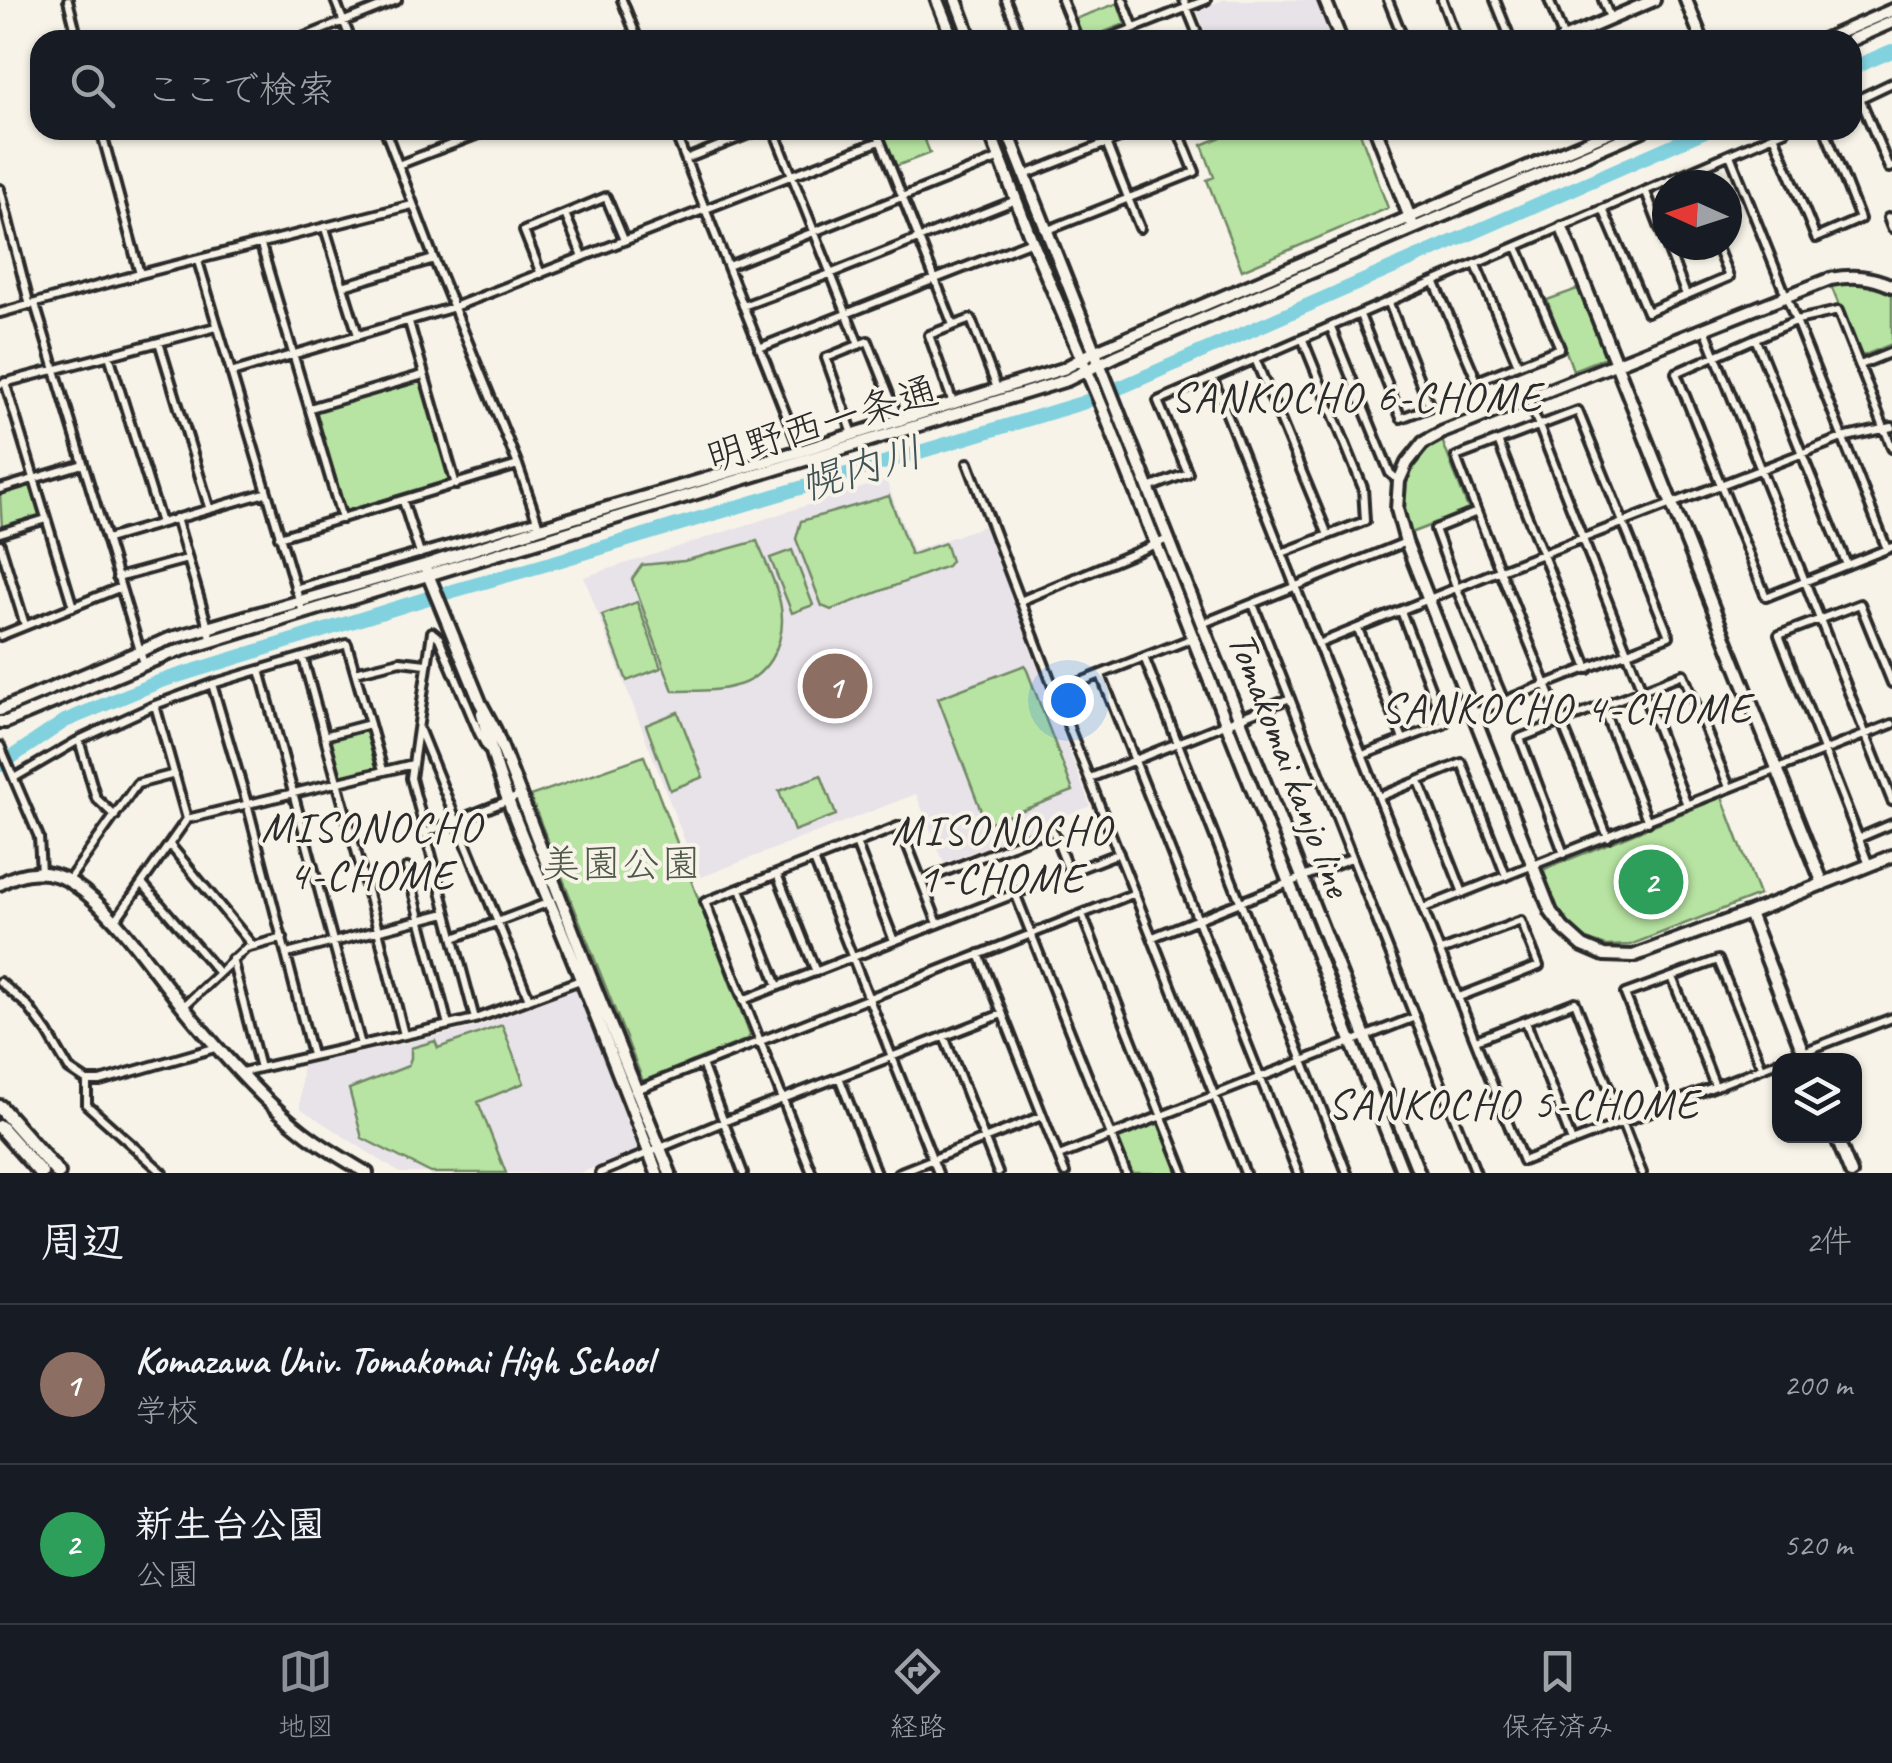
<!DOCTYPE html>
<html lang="ja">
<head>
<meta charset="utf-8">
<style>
  body { margin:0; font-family:Caveat,"Klee One",sans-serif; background:#242831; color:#f1f3f6 }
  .controls { position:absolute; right:30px; bottom:30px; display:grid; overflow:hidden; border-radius:20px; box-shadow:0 2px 8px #0004 }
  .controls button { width:90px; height:90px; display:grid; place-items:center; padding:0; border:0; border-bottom:2px solid #363941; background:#171b24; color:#f1f3f6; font:50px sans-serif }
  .compass { position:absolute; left:1652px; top:170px; width:90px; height:90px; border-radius:50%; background:#171b24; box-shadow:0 2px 8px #0004; rotate:273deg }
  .you { position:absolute; left:1068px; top:700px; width:35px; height:35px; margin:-25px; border:8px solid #fff; border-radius:50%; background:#1a73e8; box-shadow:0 0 0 15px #1a73e833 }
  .badge { display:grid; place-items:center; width:65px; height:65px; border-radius:50%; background:#8c9099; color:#fff; font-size:32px; font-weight:700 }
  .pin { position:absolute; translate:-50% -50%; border:5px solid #fff; box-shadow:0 2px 10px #0006 }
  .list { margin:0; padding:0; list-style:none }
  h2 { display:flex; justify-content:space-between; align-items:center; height:130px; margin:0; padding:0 40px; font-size:42px }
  h2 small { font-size:32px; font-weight:400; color:#9ea1a6 }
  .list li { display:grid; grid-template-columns:65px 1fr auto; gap:30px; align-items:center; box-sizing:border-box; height:160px; padding:0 40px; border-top:2px solid #363941 }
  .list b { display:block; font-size:38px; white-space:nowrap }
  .list p { margin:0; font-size:32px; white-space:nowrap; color:#9ea1a6 }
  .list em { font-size:32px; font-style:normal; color:#9ea1a6 }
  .icon { flex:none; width:55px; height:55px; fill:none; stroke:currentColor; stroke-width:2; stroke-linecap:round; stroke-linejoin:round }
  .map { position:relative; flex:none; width:1892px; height:1173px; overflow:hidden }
  .search { position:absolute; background:#171b24; box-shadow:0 2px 8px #0004; left:30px; right:30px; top:30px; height:110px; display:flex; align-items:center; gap:25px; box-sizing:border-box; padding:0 35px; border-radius:30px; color:#9ea1a6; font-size:38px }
  .sheet { height:450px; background:#171b24 }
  nav { display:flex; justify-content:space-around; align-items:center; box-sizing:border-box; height:140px; border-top:2px solid #363941; background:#171b24; font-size:28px; color:#9ea1a6 }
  nav a { display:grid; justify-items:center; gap:5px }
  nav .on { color:#8c9099 }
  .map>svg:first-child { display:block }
</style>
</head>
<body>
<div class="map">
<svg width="1892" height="1173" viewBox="0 0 1892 1173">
  <rect width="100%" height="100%" fill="#f7f3e8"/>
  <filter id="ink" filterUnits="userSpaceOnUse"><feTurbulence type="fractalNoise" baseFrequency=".01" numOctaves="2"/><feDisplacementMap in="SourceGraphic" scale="20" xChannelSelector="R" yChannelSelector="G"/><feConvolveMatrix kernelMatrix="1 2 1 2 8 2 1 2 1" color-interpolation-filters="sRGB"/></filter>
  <g filter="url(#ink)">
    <path fill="#e8e2e9" d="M1223,0H1317L1332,40H1209L1197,10Z
      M886,480L913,551L984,526L1090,806L944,863L916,794L699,878L584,577Z
      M574,990L577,992L637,1148L636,1151L580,1173H400L300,1108L302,1066L477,1027Z"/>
    <path fill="#b7e4a2" stroke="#718866" stroke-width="2.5" d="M1118,3L1125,24L1083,40L1075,19Z
      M893,130H901L903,135L921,130L930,153L894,167L881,135Z
      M1238,130H1359L1388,208L1242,270L1207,180L1214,177L1202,145Z
      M1849,282L1878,287L1892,295V344L1860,357L1831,286Z
      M1580,288L1606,357L1573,370L1547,300Z
      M417,381L421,383L451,480L448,483L347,513L344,512L316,416L317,410Z
      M1442,440L1469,511L1411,533C1408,525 1404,516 1403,508C1398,480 1417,452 1442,440Z
      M30,485L40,516L2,528L0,494Z
      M889,496L911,555L945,543L951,561L947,566L831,610L822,606L796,539L801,521Z
      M757,541C773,581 796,618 771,659C763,672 750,683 735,686C716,692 693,690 673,691L632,579L642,565L684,561Z
      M792,550L813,605L792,613L770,558Z
      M637,602L661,668L627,681L602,615Z
      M1025,665L1073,791L986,824L938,698Z
      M678,712L703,777L670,790L646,725Z
      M370,724L383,770L336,782L324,736Z
      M644,756L750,1035L748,1039L643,1081L530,796Z
      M821,775L836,815L794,831L779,791Z
      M1722,797L1759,895L1630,945L1606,946L1586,939L1569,926L1557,910L1543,870Z
      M502,1025L524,1083L478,1102L506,1173H431L362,1138L349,1089L408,1066L411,1058V1048L435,1041L438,1048Z
      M1162,1116L1184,1173H1126L1112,1136Z"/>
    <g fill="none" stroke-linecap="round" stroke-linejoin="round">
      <path stroke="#81d1de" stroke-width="14" d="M1852,68L1892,51
        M0,765L65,721L161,681L425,599L551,563L1082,403L1126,385L1707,130"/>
      <g stroke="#2b2b2b" stroke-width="14">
        <path id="street" d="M68,0L78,40
          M335,0L351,40
          M622,0L638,40
          M1006,0L1022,40
          M1062,0L1078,40
          M1123,0L1134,28
          M1184,0L1200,40
          M1388,0L1404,40
          M1442,0L1457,40
          M1495,0L1511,40
          M1549,0L1564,39
          M1603,0L1610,18
          M297,40L397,0
          M1104,40L1206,0
          M1860,98L1889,168L1892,167
          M1852,102L1892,83
          M101,130L140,274
          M385,130L434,259L518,465L540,529
          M674,130L800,450
          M774,130L859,345
          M876,130L953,325
          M1101,130L1140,228
          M1774,135L1816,238L1860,219L1825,130
          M1730,155L1887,549
          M686,159L759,130
          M398,165L489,130
          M1687,173L1691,185
          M1025,175L1140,130
          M0,189L30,306
          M1646,192L1686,295
          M1603,209L1647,312L1729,277L1716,245
          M565,214L583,257
          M1892,217L1888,218L1892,228
          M325,228L358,335
          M1048,230L1195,172L1178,130
          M261,245L342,519
          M198,261L303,613
          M1476,265L1518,364
          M728,266L1000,158
          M541,274L524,231L606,197L624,240
          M1435,283L1477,381L1560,348L1517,247
          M343,286L434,259
          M35,304L144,664
          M743,306L830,274L1016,200
          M0,313L140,274L412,205
          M1360,315L1401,418L1430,407L1389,303
          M409,322L456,485
          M1331,328L1390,473L1398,480
          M1705,329L1892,801
          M1755,338L1847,565
          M159,342L209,507
          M759,348L1032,241
          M109,355L161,523
          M1256,361L1328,535
          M1860,365L1892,352
          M231,373L454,307L880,141
          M1213,379L1523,1161L1780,1061
          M5,382L73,607
          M0,384L216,327
          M1528,398L1687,805
          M953,403L929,335L971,319L998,391
          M310,408L423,375
          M853,434L826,358L868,341L900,422
          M1498,441L1588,669
          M1892,448L1838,311L1797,320L1676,373L1766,597L1892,547
          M968,463L1055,692L1245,1173
          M1149,488L1188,473L1158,401L1786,130
          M0,489L83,464
          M403,501L420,554
          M1477,512L1435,529L1457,589L1504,701
          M176,518L212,641
          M0,533L46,519
          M279,537L518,465
          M107,539L265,493
          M0,544L25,625
          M1282,553L1365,521L1363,488L1303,340
          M117,578L187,559
          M295,589L537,520
          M1020,601L1168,539
          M1253,604L1476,1173
          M1204,623L1406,542
          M1358,629L1403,739
          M432,632L411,778L475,1019
          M432,632L439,638L479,733L487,748
          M0,636L119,588
          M1318,644L1498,571L1842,438L1892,427
          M1144,657L1347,1173
          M303,658L378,930L404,1035
          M260,670L361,1045
          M355,672L400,661L426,664
          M1101,675L1298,1173
          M212,684L247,803L312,1055
          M1055,692L1193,638
          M155,705L187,819
          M1602,706L1648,822
          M1474,713C1539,687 1604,661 1669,636L1578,411L1456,457C1504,585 1557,710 1608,837
          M420,731L529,999
          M324,736L370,724
          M79,740L96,798L115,816
          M0,746L39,837L41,872
          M1363,755L1444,724L1401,611
          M14,778L79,740L155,705L212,684L347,644L383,770
          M1090,778L1290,698
          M1419,781L1463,893
          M1379,797L1462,763L1506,876
          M425,833L519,796
          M1859,838L1892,824
          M856,843L894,941
          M170,845L252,945
          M1564,854L1520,738L1683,674L1729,787
          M814,860L938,1173
          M1869,865L1779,635L1860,604L1892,683
          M407,868L448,1025
          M777,874L816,972
          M68,881L137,784L175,774
          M921,881L1052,829L1069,872
          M142,883L218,972
          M740,889L778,986
          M1015,893L1126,1173
          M1424,908L1892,724
          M1082,914L1184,1173
          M115,921L187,819L413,764
          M1153,937L1351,858
          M454,938L550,902
          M1441,951L1521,921L1539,966L1459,997
          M287,954L446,913
          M979,954L1065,1173
          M232,959L260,1068
          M1672,977L1715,1086
          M0,982L27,1005L48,1033L69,1069L87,1081H100L218,1047
          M743,1000L1119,853
          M184,1006L246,948L283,938
          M1526,1022L1572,1142
          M944,1036L998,1173
          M1476,1040L1575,1002L1642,1173
          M1782,1060L1892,1018
          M702,1064L743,1173
          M242,1072L475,1019L583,979
          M839,1077L876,1173
          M87,1081V1105L163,1173
          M634,1091L1135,893
          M1669,1104L1625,994L1718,960L1762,1068
          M1059,1156L1415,1017
          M600,1173L723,1122L1002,1014
          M812,1173L705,902L900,826L938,924
          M898,1173L1042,1116"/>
      </g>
      <g stroke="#2b2b2b" stroke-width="18">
        <path id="secondary" d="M937,0L953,40
          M956,0L971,40
          M1325,0L1341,40
          M1686,0L1702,40
          M1561,40L1654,0
          M1823,40L1892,10
          M1851,40L1892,22
          M989,130L1032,241L1103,409L1403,1173
          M1007,130L1419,1173
          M1376,130L1412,223
          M1562,228L1823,884
          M1892,286C1870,276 1854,275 1830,279L1443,432L1423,443L1407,463L1399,481L1397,509L1406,542L1551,912L1563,928L1583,946L1604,955L1633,956L1749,913L1892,856
          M427,572L480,702L495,730L590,975L670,1173
          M0,710L169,639L425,565L540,528L800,451L1063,369L1096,351L1614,130
          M482,713C497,782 523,837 549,901C587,991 622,1082 657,1173
          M0,722H6L169,654L1067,380L1118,355L1643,130
          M0,884C22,870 49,868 72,883C116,912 146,962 180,1003C213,1044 261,1099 302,1131C322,1147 345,1160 367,1173
          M1749,913L1806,1060
          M1836,1136L1851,1173"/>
      </g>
      <g stroke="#2b2b2b" stroke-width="20">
        <path id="highway" d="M0,1107L58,1173
          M0,1127L41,1173"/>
      </g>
      <use href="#street" stroke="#f7f3e8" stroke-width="6"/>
      <use href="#secondary" stroke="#f7f3e8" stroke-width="10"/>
      <use href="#highway" stroke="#f7f3e8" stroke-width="12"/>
    </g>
  </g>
  <g text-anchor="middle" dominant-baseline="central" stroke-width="8" stroke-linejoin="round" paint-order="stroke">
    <g font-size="40" fill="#2b2b2b" stroke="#f7f3e8">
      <text transform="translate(822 424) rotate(-17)">明野西一条通</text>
      <text transform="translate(1290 764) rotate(69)">Tomakomai kanjo line</text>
    </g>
    <g font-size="40" fill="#4e5949" stroke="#f7f3e8">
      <text x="621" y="864">美園公園</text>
    </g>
    <g font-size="42" letter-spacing="2.5" fill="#2b2b2b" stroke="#f7f3e8">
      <text x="1357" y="397">SANKOCHO 6-CHOME</text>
      <text x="1567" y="708">SANKOCHO 4-CHOME</text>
      <text x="372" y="827">MISONOCHO<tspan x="372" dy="48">4-CHOME</tspan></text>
      <text x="1002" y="830">MISONOCHO<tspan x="1002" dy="48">1-CHOME</tspan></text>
      <text x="1514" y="1104">SANKOCHO 5-CHOME</text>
    </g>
    <g font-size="42" font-style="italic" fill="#405458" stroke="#f7f3e8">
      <text transform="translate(861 469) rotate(-17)">幌内川</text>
    </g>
  </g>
</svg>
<div class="controls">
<button><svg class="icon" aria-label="layers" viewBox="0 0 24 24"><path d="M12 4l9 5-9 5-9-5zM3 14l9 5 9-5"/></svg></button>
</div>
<svg class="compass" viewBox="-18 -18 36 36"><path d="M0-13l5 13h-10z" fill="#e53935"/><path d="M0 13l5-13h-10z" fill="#9ea1a6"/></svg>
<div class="you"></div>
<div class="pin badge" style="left:835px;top:686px;background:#8d6e63">1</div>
<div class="pin badge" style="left:1651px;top:882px;background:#2e9e5b">2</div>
<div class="search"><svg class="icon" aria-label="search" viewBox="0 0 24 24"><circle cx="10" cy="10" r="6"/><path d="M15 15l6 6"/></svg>ここで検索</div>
</div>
<section class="sheet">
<h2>周辺<small>2件</small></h2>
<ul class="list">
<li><span class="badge" style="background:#8d6e63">1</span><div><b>Komazawa Univ. Tomakomai High School</b><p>学校</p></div><em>200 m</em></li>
<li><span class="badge" style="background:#2e9e5b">2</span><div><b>新生台公園</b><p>公園</p></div><em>520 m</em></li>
</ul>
</section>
<nav>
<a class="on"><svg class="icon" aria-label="map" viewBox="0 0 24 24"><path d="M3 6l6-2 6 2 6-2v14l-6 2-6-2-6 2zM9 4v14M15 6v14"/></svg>地図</a>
<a><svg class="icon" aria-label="directions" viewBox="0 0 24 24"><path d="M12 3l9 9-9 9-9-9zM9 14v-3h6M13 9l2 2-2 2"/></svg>経路</a>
<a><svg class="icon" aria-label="saved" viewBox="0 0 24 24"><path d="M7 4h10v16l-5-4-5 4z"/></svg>保存済み</a>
</nav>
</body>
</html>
